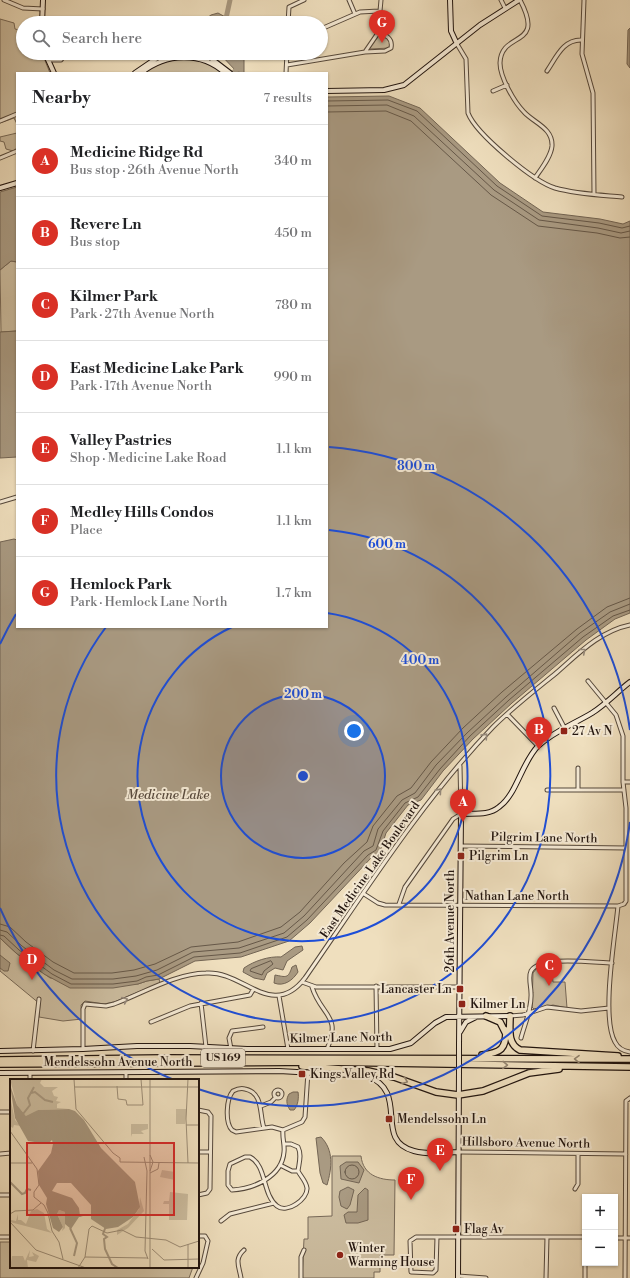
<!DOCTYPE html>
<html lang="en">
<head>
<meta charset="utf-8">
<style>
  body { margin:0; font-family:"Libre Bodoni",serif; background:#f6f6f6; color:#202124 }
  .controls { position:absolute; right:12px; bottom:12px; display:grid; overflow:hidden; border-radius:0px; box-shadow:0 1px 3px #0004 }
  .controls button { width:36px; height:36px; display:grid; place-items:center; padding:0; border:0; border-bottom:1px solid #e0e0e0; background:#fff; color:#202124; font:20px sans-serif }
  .you { position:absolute; left:354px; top:731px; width:14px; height:14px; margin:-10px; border:3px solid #fff; border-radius:50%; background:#1a73e8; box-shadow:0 0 0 6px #1a73e833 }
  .badge { display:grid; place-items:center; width:26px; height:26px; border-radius:50%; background:#d93025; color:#fff; font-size:13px; font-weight:700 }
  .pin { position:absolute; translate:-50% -33px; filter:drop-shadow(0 1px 2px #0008) }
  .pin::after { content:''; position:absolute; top:21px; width:14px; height:12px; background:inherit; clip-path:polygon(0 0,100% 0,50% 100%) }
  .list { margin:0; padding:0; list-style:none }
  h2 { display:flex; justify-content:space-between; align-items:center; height:52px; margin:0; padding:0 16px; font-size:17px }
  h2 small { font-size:13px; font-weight:400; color:#757577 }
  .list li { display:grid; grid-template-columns:26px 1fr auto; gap:12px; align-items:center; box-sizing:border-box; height:72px; padding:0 16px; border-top:1px solid #e0e0e0 }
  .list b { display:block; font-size:15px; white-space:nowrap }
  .list p { margin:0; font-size:13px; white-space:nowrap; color:#757577 }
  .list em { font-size:13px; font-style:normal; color:#757577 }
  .icon { flex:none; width:22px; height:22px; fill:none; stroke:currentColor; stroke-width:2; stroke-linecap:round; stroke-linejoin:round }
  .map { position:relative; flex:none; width:630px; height:1278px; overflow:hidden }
  .search { position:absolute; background:#fff; box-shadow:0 1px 3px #0004; left:16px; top:16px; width:312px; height:44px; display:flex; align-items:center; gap:10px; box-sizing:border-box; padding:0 14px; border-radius:22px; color:#757577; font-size:15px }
  .panel { position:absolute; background:#fff; box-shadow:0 1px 3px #0004; left:16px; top:72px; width:312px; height:556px; border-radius:0px }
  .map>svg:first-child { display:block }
</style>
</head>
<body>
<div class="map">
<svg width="630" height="1278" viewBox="0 0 630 1278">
  <rect width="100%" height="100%" fill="#efdfbe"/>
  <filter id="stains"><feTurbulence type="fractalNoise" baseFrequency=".005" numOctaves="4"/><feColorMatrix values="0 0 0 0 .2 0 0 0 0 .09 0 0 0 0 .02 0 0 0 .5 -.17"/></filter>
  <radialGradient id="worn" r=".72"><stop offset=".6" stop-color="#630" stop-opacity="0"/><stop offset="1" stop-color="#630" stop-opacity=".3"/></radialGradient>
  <path fill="#ccbda0" stroke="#776958" d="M0,19L14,23L15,29L23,31V53H42L50,73H17V124L14,118L0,123Z
    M380,34L388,38L391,45L390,48L369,49Z
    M174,58L206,60L225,73H142L150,66Z
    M17,133V148L13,151L6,149L4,142L0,141V137Z
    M11,261L17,262V331L1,332L0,270Z
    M0,938L16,953L50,978L138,984L147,981L159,979L160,983L114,1002L104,1004L85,1001L81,1005L82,1019L63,1021L39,1017L40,1004L0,971Z
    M551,963L553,982H565L567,1008L553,1005L534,1009L532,1007L533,973L537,968Z
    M332,1156H361C363,1175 379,1180 395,1180L394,1255H380V1272H374V1278H302L304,1239H308V1217L332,1216Z
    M0,1242H11V1267H193L189,1278H0Z"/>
  <path fill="#a99a82" stroke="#736554" d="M218,13L229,19L230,23H200L211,15Z
    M630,28V68L627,64L628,30Z
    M219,53H244V73L237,72Z
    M389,96L420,108L500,183L543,212L600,219L623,224L630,221V613L615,619L586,640L512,703L473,739L443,771L421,800L408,805L386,833L380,852L371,858L310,923L289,941L241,957L195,961L159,979L147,981L138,984L113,988H70L44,974L16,953L0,938V542L14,539L17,540V627H327V97Z
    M17,187V262L11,261L0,270V192Z
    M17,331V457L0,458V332Z
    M302,946L303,950L287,961L283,970L275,968L267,973L264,980L254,978L243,972L244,968C254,961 269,956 281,957L295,947Z
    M0,955L10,963L8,971H4L0,968Z
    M296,965L298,972C293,980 284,987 274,983L275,975C286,977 288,979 292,967Z
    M293,1092H298C299,1097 298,1106 294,1110H290C286,1104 286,1099 289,1094Z
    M321,1137C334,1150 332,1168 327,1185L323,1183L320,1173L316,1138Z
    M346,1162H358L364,1170L359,1183L341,1179L340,1166Z
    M348,1187L354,1190L350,1205L347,1209L341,1206L339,1197L340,1191Z
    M365,1188L368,1190V1220L358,1223H346L344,1215L348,1212H357L358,1195Z"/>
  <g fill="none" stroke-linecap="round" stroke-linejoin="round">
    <path stroke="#665848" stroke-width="1" d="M327,101L388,100L417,111L497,186L542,216L599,223L622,228L630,226
      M327,106L387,105L414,116L494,190L539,220L598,228L621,233L630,231
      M327,112L386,111L411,121L491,195L538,226L597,233L620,238L630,237
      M0,924L10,927L26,942L53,962L74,973H112L134,970L155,964L191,947L238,942L281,927L300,912L344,863L367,842L373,826L397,796L411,788L431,762L463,728L502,692L577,629L607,607L630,598
      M0,930L7,932L22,946L54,970L72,979H113L136,976L157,970L193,952L239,948L284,933L304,916L364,851L373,846L378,829L402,800L415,793L436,765L467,733L506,697L580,633L610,612L630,604
      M0,935L4,936L19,950L52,974L71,984H113L137,981L146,977L158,975L194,957L240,953L287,937L307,920L368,855L376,850L383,831L405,803L418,797L440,769L470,736L509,700L583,637L613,616L630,610
      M271,961L273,964L264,971L262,975L250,971L251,969Z
      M345 1172a7 7 0 1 1 14 0a7 7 0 1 1-14 0Z"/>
    <path stroke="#736554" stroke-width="1" d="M123,56H138L149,53"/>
    <path stroke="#a99a82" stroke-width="5" d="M225,23L230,0
      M233,73L239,67L235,53"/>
    <g stroke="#55483b" stroke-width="5">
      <path id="street" d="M4,0L23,8L43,9
        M349,0L355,14
        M501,0L505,8
        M520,0C546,49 501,30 500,63C500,77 514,102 524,112C534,123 553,128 552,146C551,157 541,169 535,178
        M584,0L582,54L593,93L594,194
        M288,23L289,7L304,0
        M321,29L360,12L379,11
        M457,44L466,59L468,113C476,134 533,181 555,188C576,194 600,195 622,197
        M365,52L385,51L391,48C393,38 386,35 378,33
        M48,60H61L66,53
        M287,65L365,52L378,33L381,0
        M547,71C556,58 563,39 582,40
        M286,73L287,53
        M493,91L507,85
        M0,121L17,114
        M0,158L17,151
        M0,502L17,497
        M554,708L564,727
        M507,714L538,746
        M623,782H630
        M547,790H624
        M578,790V768
        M461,846L626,848
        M364,894L378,903L385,905L618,906L624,904L626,901V808L623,782V736L616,715L588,681
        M399,904L405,887L453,819L461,814L460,766
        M618,906C615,937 601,1018 615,1042C618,1048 623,1051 630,1052
        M302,982L316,987H460
        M376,986L377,1049
        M312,987C321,1016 342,1015 327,1049
        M279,996L288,1049
        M201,1003L206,1047
        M510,1016L523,1015L547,1007L581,1011L609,1008
        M151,1022L190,1006L250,995L253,990
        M521,1038C525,1023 532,1008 531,993C531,986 528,977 531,971C540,955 596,963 612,963
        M83,1049V1009L85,1004L106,1006L114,1004C144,993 173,974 206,973C243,970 272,1021 305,978C364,893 421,802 493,727C512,708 534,691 555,674C578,654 600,631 630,625
        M231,1049L229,1038L232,1031L263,1027
        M33,1051L39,999
        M30,1073V1080
        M126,1080V1072
        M274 1094a4 4 0 1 1 8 0a4 4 0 1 1-8 0Z
        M261,1106L271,1102L276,1097
        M198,1110L208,1112L211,1116L210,1189L207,1193L198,1195
        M0,1112H11
        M264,1128C259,1114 264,1093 245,1089C241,1088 237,1089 233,1091C226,1099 225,1123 232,1130L236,1132L272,1127L283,1130
        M198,1152H210
        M458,1152L626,1154
        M0,1154L11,1153
        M280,1165L292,1171H298C299,1163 302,1155 298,1147L291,1144H284
        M298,1171C301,1177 306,1181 307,1188C308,1199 287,1214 277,1206C262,1194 267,1166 250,1157H245L230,1164L228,1171V1185L232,1190C253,1189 282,1177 284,1152C285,1145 282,1138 283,1130L302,1122L305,1117L308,1072
        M575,1189L578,1184V1154
        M0,1195H11
        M221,1221L230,1214L274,1203
        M0,1237H11
        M437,1237L436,1270L433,1273L411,1272L410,1241L416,1237H585
        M615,1238H630
        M458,1276L486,1278
        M196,1278L203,1263L208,1241L205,1236H198
        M241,1278C239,1266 234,1259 244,1250
        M301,1278V1257L304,1250
        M546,1278L547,1237
        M585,1278V1237
        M625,1278L626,1101L630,1098"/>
    </g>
    <g stroke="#22150f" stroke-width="6">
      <path id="secondary" d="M450,0L451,31L457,44
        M42,23L43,0
        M45,53L54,73
        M191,53L209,57L230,73
        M135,73L157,58L178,53
        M141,73C166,53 201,51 225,73
        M327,91L384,90L404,85L480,25L519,0
        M0,188L17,183
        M460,1032L466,1022L476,1017
        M459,1046L461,814C475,813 488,816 499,807C517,794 521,764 538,746C554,731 574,724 592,713C606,704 617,692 630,682
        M0,1051L83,1049L137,1046H190L247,1049H390L411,1043L435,1023L446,1017L510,1016
        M0,1073L279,1071L367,1076C411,1092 372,1140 414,1151C428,1155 445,1153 458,1152
        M458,1278L459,1068"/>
    </g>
    <g stroke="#22150f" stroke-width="8">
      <path id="highway" d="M486,1016L500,1022L506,1034
        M510,1016C510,1029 507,1044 520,1050L618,1056
        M482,1055C501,1053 506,1049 506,1030
        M0,1060L163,1058L630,1059
        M0,1064L321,1062L630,1067
        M302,1066L368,1071L394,1077L436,1092L458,1095L483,1091L529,1073L559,1069"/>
    </g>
    <use href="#street" stroke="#f5ead5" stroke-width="3"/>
    <use href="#secondary" stroke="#f5ead5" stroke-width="4"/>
    <use href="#highway" stroke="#efdfbe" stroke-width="5.5"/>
    <g stroke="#22150f" stroke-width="6" stroke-linecap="butt">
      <path id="secondary-bridge" d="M459,1068V1046"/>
    </g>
    <use href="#secondary-bridge" stroke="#f5ead5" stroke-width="4"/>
  </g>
  <defs><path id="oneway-chevron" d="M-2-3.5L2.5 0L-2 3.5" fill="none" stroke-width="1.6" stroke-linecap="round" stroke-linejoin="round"/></defs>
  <g stroke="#968a7c">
    <use href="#oneway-chevron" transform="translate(583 651) rotate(-39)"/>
    <use href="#oneway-chevron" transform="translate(485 736) rotate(-48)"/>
    <use href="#oneway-chevron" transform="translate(439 791) rotate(-49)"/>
    <use href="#oneway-chevron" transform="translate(125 1000) rotate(-23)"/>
  </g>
  <g stroke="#93846f">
    <use href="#oneway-chevron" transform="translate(577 1059) rotate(-179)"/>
    <use href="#oneway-chevron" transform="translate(505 1065) rotate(1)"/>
    <use href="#oneway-chevron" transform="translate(405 1081) rotate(21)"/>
  </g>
  <circle cx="303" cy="776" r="82" fill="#1d4ed8" fill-opacity=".12"/>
  <g fill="none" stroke="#1d4ed8" stroke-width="2">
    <circle cx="303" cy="776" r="82"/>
    <path d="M327 613A165 165 0 1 1 232 627"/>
    <path d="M329 530A247 247 0 1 1 106 627"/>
    <path d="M630 822A330 330 0 0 1 198 1089M174 1080A330 330 0 0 1 0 908M0 644A330 330 0 0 1 16 614M329 447A330 330 0 0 1 630 730"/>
  </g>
  <g fill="#8f2418" stroke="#f5ead5" stroke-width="1.5">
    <rect x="560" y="727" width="8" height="8" rx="2"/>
    <rect x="457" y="852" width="8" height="8" rx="2"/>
    <rect x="456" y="985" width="8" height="8" rx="2"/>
    <rect x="458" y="1000" width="8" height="8" rx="2"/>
    <rect x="298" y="1070" width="8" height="8" rx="2"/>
    <rect x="385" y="1115" width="8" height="8" rx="2"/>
    <rect x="452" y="1225" width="8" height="8" rx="2"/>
    <circle cx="340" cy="1255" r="4"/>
  </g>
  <g text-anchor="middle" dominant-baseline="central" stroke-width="4" stroke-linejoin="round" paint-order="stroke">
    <rect fill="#f5ead5" stroke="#61554a" stroke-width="1" x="201" y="1049" width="44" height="18" rx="3"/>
    <g font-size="11" font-weight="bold" fill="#22150f">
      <text x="223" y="1058">US 169</text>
    </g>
    <g font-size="12" fill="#22150f" stroke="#f5ead5" text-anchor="start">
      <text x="572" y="731">27 Av N</text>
      <text x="469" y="856">Pilgrim Ln</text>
      <text x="452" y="989" text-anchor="end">Lancaster Ln</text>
      <text x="470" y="1004">Kilmer Ln</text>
      <text x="310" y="1074">Kings Valley Rd</text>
      <text x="397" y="1119">Mendelssohn Ln</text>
      <text x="464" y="1229">Flag Av</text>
      <text x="348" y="1248">Winter<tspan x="348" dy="14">Warming House</tspan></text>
    </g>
    <g font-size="12" fill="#22150f" stroke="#f5ead5">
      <text transform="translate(544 838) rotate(1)">Pilgrim Lane North</text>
      <text transform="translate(370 870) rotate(-55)">East Medicine Lake Boulevard</text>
      <text x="517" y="896">Nathan Lane North</text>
      <text transform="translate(450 921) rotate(-90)">26th Avenue North</text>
      <text transform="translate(341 1038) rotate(-1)">Kilmer Lane North</text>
      <text x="118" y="1062">Mendelssohn Avenue North</text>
      <text transform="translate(526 1143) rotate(1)">Hillsboro Avenue North</text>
    </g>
    <g font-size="13" font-style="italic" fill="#584a3d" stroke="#f5ead5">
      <text x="168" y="795">Medicine Lake</text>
    </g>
  </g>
  <g transform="translate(10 1079)">
    <rect width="189" height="189" fill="#efdfbe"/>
    <path d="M0,0H32L30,4L34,8H48L42,12L44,17L48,18L46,22L51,23L47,25V29L59,30L28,31L19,38L16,37L7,26ZM0,18L5,41L11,47L4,46L3,49L0,47ZM166,30H177L175,45H166ZM121,45H138V50L131,52L134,55H122L121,58ZM152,91L165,93V101L150,98ZM160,113L178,115L177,141H159V125H153L154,122H159ZM130,118L134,132L118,149L107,156V151L118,145L129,130ZM27,130L34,134L37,150L42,154L0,143L1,141L6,142L8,135V141H11L16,145L21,132ZM49,131L55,133V149L52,152L53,148L47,135ZM20,171L19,178L24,177L22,173L29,177L26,183L17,181L18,189H0L2,177H13L15,182Z" fill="#ccbda0"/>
    <path d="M0,6L7,26L16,37L28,31L59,30L65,32L74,41L91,69L125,103L130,128L123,138L108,148L96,150L81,140V126L61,104H47L42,112L62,119L69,129L70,137L73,138H69L61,150L55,145V133L49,131L47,135L53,148L49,153L43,149L36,125L37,119L29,106L28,92L41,74L43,65L42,61L38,65L18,62L5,39Z" fill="#a99a82"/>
    <path fill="none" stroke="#a99a82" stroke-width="2" d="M21,14L25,13L35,21L43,23M13,35L20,26L18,19L24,8M0,103L12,115L15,114L17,110L21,111M96,147L93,155L97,158L94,160L95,170L102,185L108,189M60,149L67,164L64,177"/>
    <path fill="none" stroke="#9d8e78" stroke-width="1" d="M64,0L66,30L103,74L110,79V83L189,84M140,0V189M178,0L176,40L178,84M107,7L108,20L116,21L117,26H133L131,0M65,8H189M176,46H189M0,52L27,90L29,106L24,113V118L34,126L38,134L42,152L49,163L53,180M140,76L143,83L140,92M134,78L137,92L135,172L138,180M0,84H22M140,94L148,90L149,84M0,135L5,132L23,131L31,124M0,143L26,171L76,189M142,170L154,181L189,180M75,178L79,150L82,147L97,154L112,151L126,158L156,161L170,168L189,162M75,178L138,179M68,189L75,178M178,189V165"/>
    <path fill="#d62828" fill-opacity="0.15" stroke="#d62828" stroke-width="2" d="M17,64H164V136H17Z"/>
    <rect width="189" height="189" fill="none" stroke="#22150f" stroke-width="2"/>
  </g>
  <circle cx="303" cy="776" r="6" fill="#1d4ed8" stroke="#f5ead5" stroke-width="2"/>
  <g font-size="12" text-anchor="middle" font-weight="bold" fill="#1d4ed8" stroke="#f5ead5" stroke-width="4" stroke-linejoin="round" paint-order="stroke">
    <text x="416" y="470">800 m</text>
    <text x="387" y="548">600 m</text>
    <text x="420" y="664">400 m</text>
    <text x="303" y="698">200 m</text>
  </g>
  <rect width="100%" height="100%" filter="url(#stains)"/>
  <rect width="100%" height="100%" fill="url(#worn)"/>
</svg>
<div class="controls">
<button>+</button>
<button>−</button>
</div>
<div class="you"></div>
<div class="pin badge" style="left:463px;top:822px">A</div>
<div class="pin badge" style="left:539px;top:750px">B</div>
<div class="pin badge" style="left:549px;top:986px">C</div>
<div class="pin badge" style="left:32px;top:980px">D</div>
<div class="pin badge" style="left:440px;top:1171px">E</div>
<div class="pin badge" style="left:411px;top:1200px">F</div>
<div class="pin badge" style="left:382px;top:43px">G</div>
<div class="search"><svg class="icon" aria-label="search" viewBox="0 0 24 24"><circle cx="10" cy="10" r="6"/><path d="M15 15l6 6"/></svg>Search here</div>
<section class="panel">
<h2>Nearby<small>7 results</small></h2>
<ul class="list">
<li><span class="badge">A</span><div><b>Medicine Ridge Rd</b><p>Bus stop · 26th Avenue North</p></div><em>340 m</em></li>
<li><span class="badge">B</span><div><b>Revere Ln</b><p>Bus stop</p></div><em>450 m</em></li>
<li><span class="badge">C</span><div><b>Kilmer Park</b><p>Park · 27th Avenue North</p></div><em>780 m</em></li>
<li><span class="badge">D</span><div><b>East Medicine Lake Park</b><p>Park · 17th Avenue North</p></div><em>990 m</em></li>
<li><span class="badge">E</span><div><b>Valley Pastries</b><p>Shop · Medicine Lake Road</p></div><em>1.1 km</em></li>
<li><span class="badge">F</span><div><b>Medley Hills Condos</b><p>Place</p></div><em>1.1 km</em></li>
<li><span class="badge">G</span><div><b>Hemlock Park</b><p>Park · Hemlock Lane North</p></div><em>1.7 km</em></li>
</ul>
</section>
</div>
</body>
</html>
